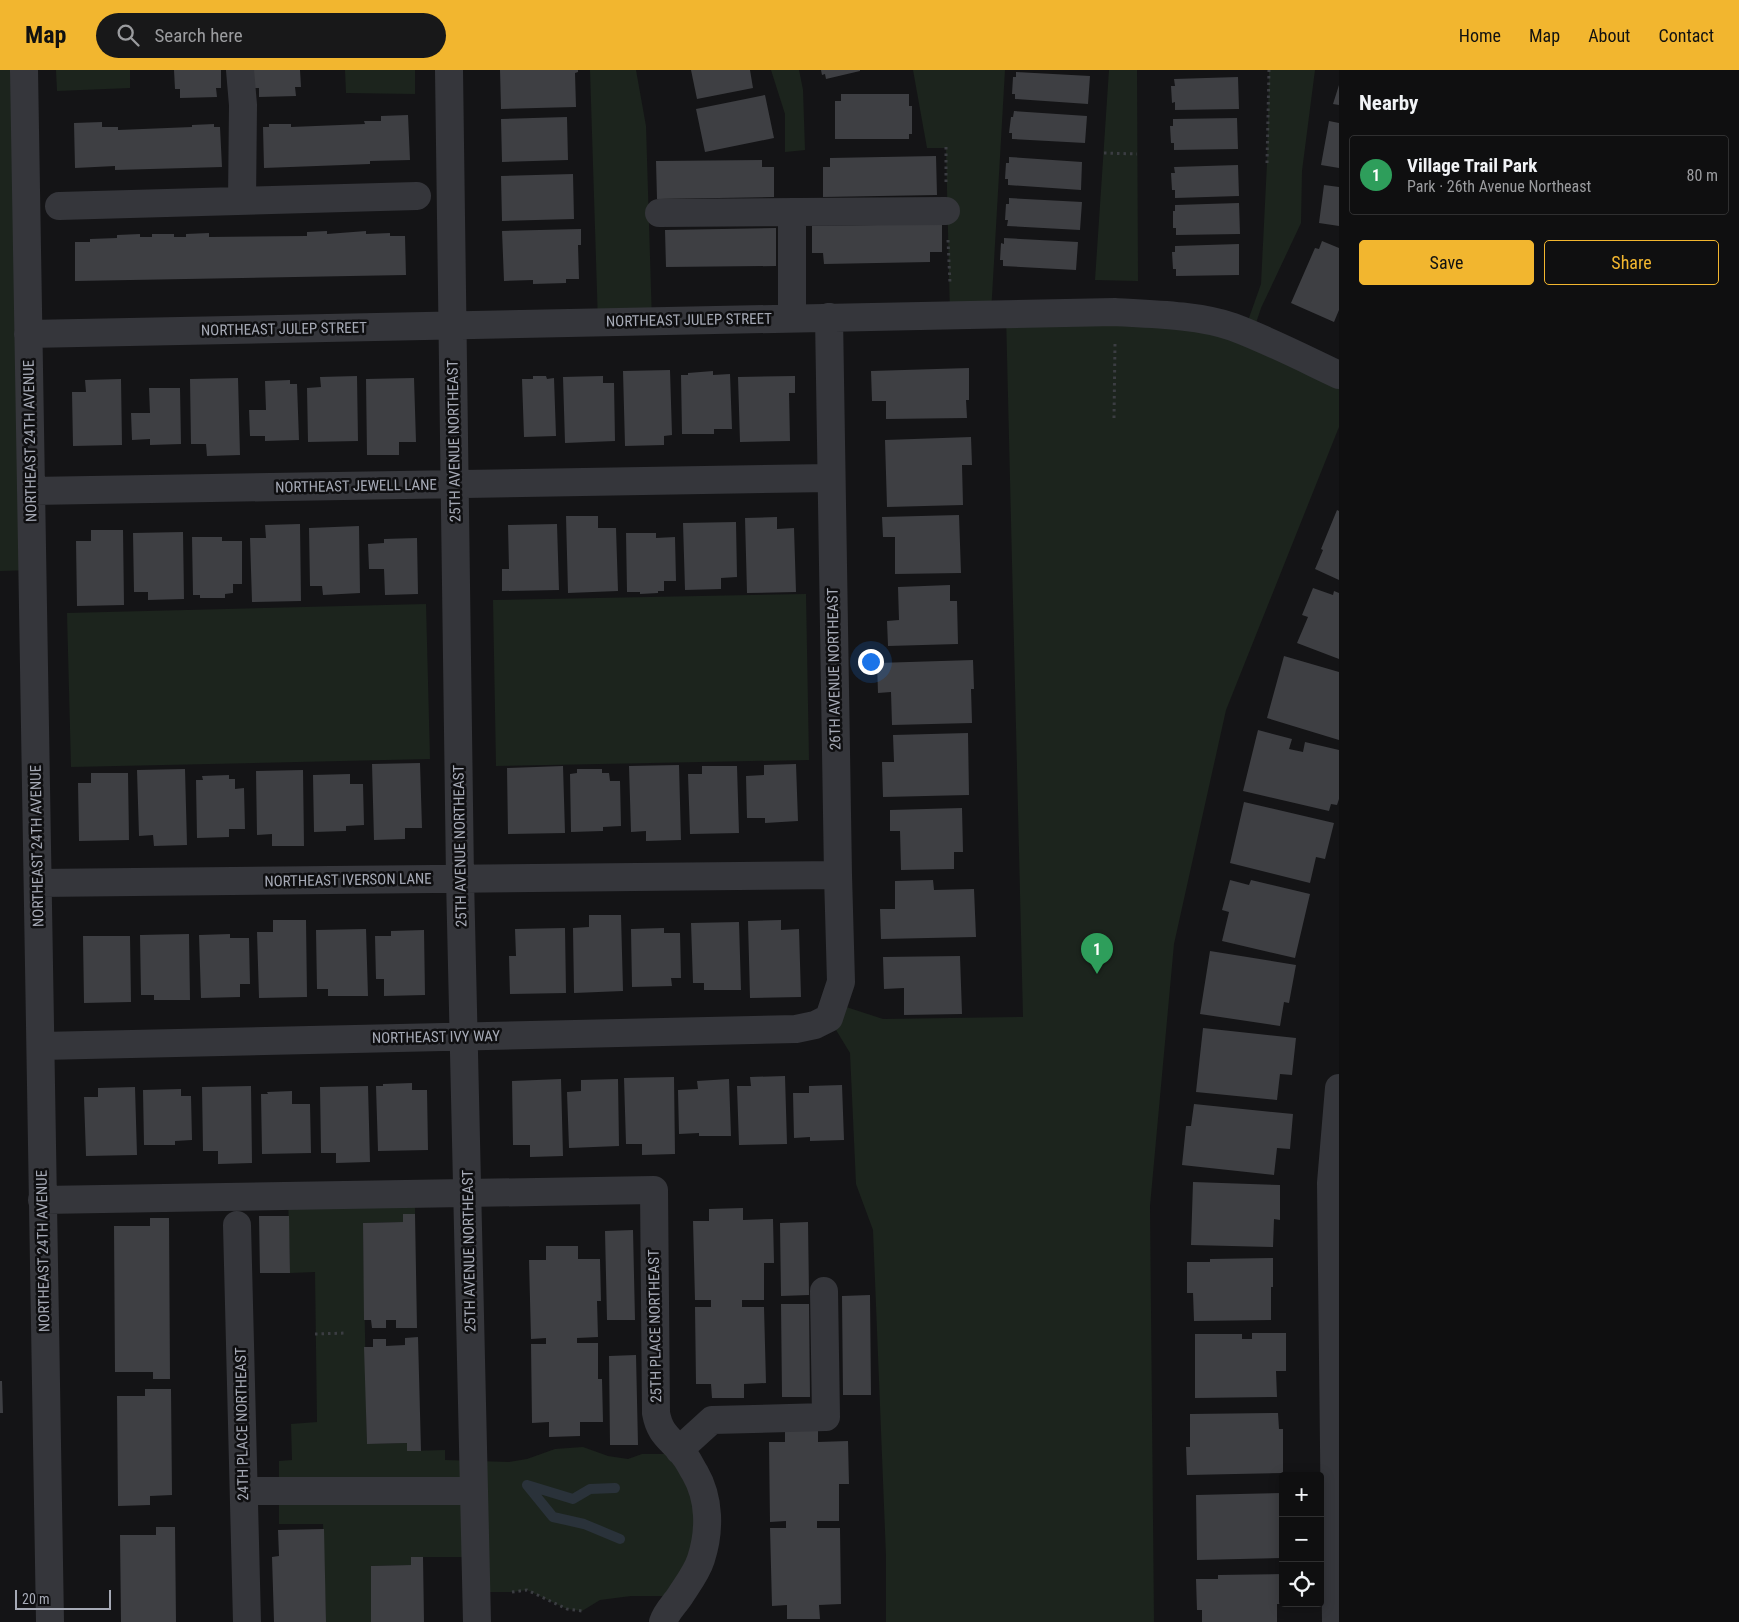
<!DOCTYPE html>
<html lang="en">
<head>
<meta charset="utf-8">
<style>
  body { margin:0; font-family:"Roboto Condensed",sans-serif; background:#181819; color:#f1f3f6 }
  .controls { position:absolute; right:15px; bottom:15px; display:grid; overflow:hidden; border-radius:5px; box-shadow:0 2px 12px #0003 }
  .controls button { width:45px; height:45px; display:grid; place-items:center; padding:0; border:0; border-bottom:1px solid #2f2f30; background:#0f0f10; color:#f1f3f6; font:25px sans-serif }
  .scale { position:absolute; left:15px; bottom:12px; width:96px; box-sizing:border-box; padding-left:5px; border:2px solid #a6aab6; border-top:0; font-size:14px; line-height:18px; white-space:nowrap; color:#a6aab6; -webkit-text-stroke:4px #0f0f11; paint-order:stroke }
  .you { position:absolute; left:870px; top:591px; width:18px; height:18px; margin:-12px; border:4px solid #fff; border-radius:50%; background:#1a73e8; box-shadow:0 0 0 8px #1a73e833 }
  .badge { display:grid; place-items:center; width:32px; height:32px; border-radius:50%; background:#f2b62f; color:#fff; font-size:16px; font-weight:700 }
  .pin { position:absolute; translate:-50% -41px; filter:drop-shadow(0 1px 2px #0008) }
  .pin::after { content:''; position:absolute; top:26px; width:18px; height:15px; background:inherit; clip-path:polygon(0 0,100% 0,50% 100%) }
  .list { margin:0; padding:0; list-style:none }
  h2 { display:flex; justify-content:space-between; align-items:center; height:65px; margin:0; padding:0 20px; font-size:21px }
  h2 small { font-size:16px; font-weight:400; color:#9b9c9f }
  .list li { display:grid; grid-template-columns:32px 1fr auto; gap:15px; align-items:center; box-sizing:border-box; height:80px; margin:0 10px 10px; padding:0 10px; border:1px solid #2f2f30; border-radius:5px }
  .list b { display:block; font-size:19px; white-space:nowrap }
  .list p { margin:0; font-size:16px; white-space:nowrap; color:#9b9c9f }
  .list em { font-size:16px; font-style:normal; color:#9b9c9f }
  .actions { display:flex; gap:10px; padding:15px 20px }
  .actions a { flex:1; padding:11px 0; border:1px solid #f2b62f; border-radius:5px; text-align:center; font-size:18px; color:#f2b62f }
  .actions .main { background:#f2b62f; color:#111 }
  .icon { flex:none; width:28px; height:28px; fill:none; stroke:currentColor; stroke-width:2; stroke-linecap:round; stroke-linejoin:round }
  .map { position:relative; flex:none; width:1339px; height:1552px; overflow:hidden }
  header { display:flex; align-items:center; gap:30px; box-sizing:border-box; height:70px; padding:0 25px; background:#f2b62f; color:#111 }
  header strong { font-size:24px }
  nav { display:flex; gap:28px; margin-inline-start:auto; font-size:18px }
  .search { width:350px; height:45px; background:#181819; display:flex; align-items:center; gap:12px; box-sizing:border-box; padding:0 18px; border-radius:28px; color:#9b9c9f; font-size:19px }
  main { display:flex }
  aside { flex:1; background:#0f0f10 }
  .map>svg:first-child { display:block }
</style>
</head>
<body>
<header>
<strong>Map</strong>
<div class="search"><svg class="icon" aria-label="search" viewBox="0 0 24 24"><circle cx="10" cy="10" r="6"/><path d="M15 15l6 6"/></svg>Search here</div>
<nav><a>Home</a><a>Map</a><a>About</a><a>Contact</a></nav>
</header>
<main>
<div class="map">
<svg width="1339" height="1552" viewBox="0 0 1339 1552">
  <rect width="100%" height="100%" fill="#141416"/>
  <path fill="#1c241d" d="M0,0H24L32,500L0,501Z
    M56,0H130V18L57,21Z
    M345,0H415V24L346,23Z
    M590,0H636L646,56L652,252L598,253Z
    M771,0H799L803,20L805,80L785,82V44Z
    M913,0H1005L991,244L950,245L946,78H927Z
    M1109,0H1137L1138,211L1095,210Z
    M1269,0H1315L1302,101L1301,153L1261,238L1252,265L1339,305V357L1226,640L1174,874L1150,1136L1154,1552H886V1486L873,1160L856,1114L850,983L830,950L837,934L883,949L1023,947L1006,244L1244,262L1261,214L1267,93Z
    M806,524L809,690L496,696L493,530Z
    M426,534L430,689L71,697L67,543Z
    M415,1123V1144H403V1152L363,1153L367,1374L407,1373L408,1381L445,1380V1390L509,1392L527,1389L555,1379L583,1377L608,1386L628,1389L642,1384H684L707,1433L680,1526H631L600,1530L582,1541L567,1539L527,1520L512,1522H477L476,1487H412L411,1495L371,1496V1552H326L323,1454H279V1391L292,1390L291,1354L317,1352L315,1202L290,1203L288,1125Z"/>
  <g fill="none" stroke-linecap="round" stroke-linejoin="round">
    <path stroke="#2a323a" stroke-width="10" d="M527,1415L553,1447L584,1454L620,1469
      M527,1415L573,1429L590,1419L615,1418"/>
  </g>
  <path fill="#3e3f43" d="M174,0H221V18H216L217,27L180,28V19H175Z
    M254,0H300L301,17H295L296,26L259,27V18H254Z
    M500,0H578V2L575,3L576,37L501,39Z
    M691,0H750L753,18L697,29Z
    M821,0H860V1L826,9L825,4L822,5Z
    M1016,2L1090,6L1088,34L1015,29V24H1012L1013,7H1016Z
    M1238,7L1239,39L1175,40V32L1172,33L1171,16H1175L1174,9Z
    M1339,15V35L1333,34Z
    M841,24H909V36H912V64H909V69H835V31H841Z
    M765,25L774,68L705,82L696,39Z
    M1014,41L1087,46L1085,73L1012,69V63H1009L1011,47H1013Z
    M408,45L410,90L370,91V94L264,98L263,57H269V54H291V57L365,54L364,51H381V46Z
    M567,47L568,90L502,92L501,49Z
    M1237,48L1238,79L1174,80V73H1171L1170,56H1173V49Z
    M1329,51L1339,53V98L1321,95Z
    M102,52V57H118V60L192,57V55L214,54V57H220L222,97L115,100V96L75,98L74,53Z
    M936,86L937,125L823,127V97H830V88Z
    M1009,87L1082,92L1081,120L1008,115V109H1005L1006,93H1009Z
    M762,90V97H774V127L657,129L656,91Z
    M1238,95L1239,126L1175,128V120H1172L1171,103H1175L1174,97Z
    M573,104L574,149L502,151L501,106Z
    M1324,115L1339,117V156L1319,153Z
    M1009,128L1082,132L1080,160L1007,156L1008,150H1005L1006,134H1009Z
    M1239,133L1240,164L1176,165V158H1173V141H1175V135Z
    M942,154V182H930V192L824,194L823,183H812V156Z
    M776,158V196L666,197L665,160Z
    M581,159V175H578L579,209H566V213L533,214V210L504,211L502,161Z
    M327,161V164L366,161V164L390,163V166H405L406,205L75,211V172H90V169L117,168V165L140,164V167H152V164H174V167H186V164L209,163V167L307,166V162Z
    M1004,168L1078,172L1076,200L1003,196V190H1000L1001,173L1004,174Z
    M1322,171L1339,178V240L1334,252L1291,233L1315,178L1319,179Z
    M1239,174V205L1176,206V199H1173L1172,182H1175V176Z
    M969,298V330H966L967,348L886,349V331H872L871,301Z
    M670,300L672,365L664,366V375L625,376L623,301Z
    M713,301V305L730,304L732,359H714V364H682L681,305H688V303Z
    M357,306L358,371L308,372L307,318L321,317L320,307Z
    M533,306H546L547,309L554,308L556,366L524,367L522,309H533Z
    M603,306V313H614L615,371L565,373L563,307Z
    M795,306V323H789L790,371L740,372L738,307Z
    M238,308L240,385L207,386L206,374H191L190,309Z
    M414,308L416,372H399V385H367L366,309Z
    M121,309L122,375L73,376L72,322H86L85,310Z
    M290,310V314H297L299,370L265,371V366H250L249,340H266L265,311Z
    M149,318H180L181,374L150,375V369L132,370L131,343H150Z
    M971,367L972,395H962L963,435L887,437L885,370Z
    M1337,440L1339,441V510L1315,499L1323,480L1321,479Z
    M959,445L961,503L895,504V467H883L882,447Z
    M566,446H598V458H616L618,521L568,523Z
    M777,447V459L794,458L796,522L747,523L745,448Z
    M736,452L737,507L721,508V519L685,520L683,453Z
    M300,454L301,531L252,532L250,468H266L265,455Z
    M557,454L559,520L502,521V499H509L508,455Z
    M359,456L360,523L323,525L322,516H310L309,458Z
    M91,460H123L124,535L77,536L76,471H91Z
    M183,462L184,529L148,530V522H134L133,463Z
    M626,463H656V468L675,467L676,511H664V521H658V523L640,524V522H627Z
    M192,467H222V471H242V514H233V523L225,524V528H200V525H193Z
    M417,468L418,524L385,525L384,499H369L368,474L384,473V469Z
    M950,515V531H957L958,574L888,576L887,551L899,550L898,517Z
    M1313,518L1333,525L1334,521L1339,523V589L1297,573L1308,547L1302,545Z
    M1284,586L1339,602V670L1267,648Z
    M973,590L974,619H971L972,653L892,655L891,622L878,623L877,593Z
    M1258,660L1292,669L1289,679L1303,682L1305,672L1339,680V729L1337,735L1331,734L1329,741L1243,721Z
    M968,663L969,725L883,727L882,692H894L893,665Z
    M420,693L422,758H405V769L374,770L372,694Z
    M796,694L798,751L765,753V748H747L746,706L764,705V695Z
    M679,695L681,770L646,771V761L631,762L629,696Z
    M563,696L565,763L508,764L507,698Z
    M702,696H737L739,763L690,764L688,704H702Z
    M185,699L187,775L154,776L153,765L139,766L137,700Z
    M577,699H602V703H609L610,711H620L621,756L603,757V761L571,762L570,704L577,703Z
    M303,700L304,776H272V764L257,765L256,701Z
    M91,703H128L129,770L79,771L78,713H91Z
    M350,704V714H363L364,755L346,756V761L314,762L313,705Z
    M229,705V709H235V719L244,718L245,759H229V767L197,768L196,710H203L202,706Z
    M1244,732L1334,753L1325,789L1316,787L1310,813L1230,793Z
    M962,738L963,782H954V799L901,800L900,761H890V740Z
    M933,810L934,820L974,819L976,867L881,869L880,839H895V811Z
    M1230,810L1249,815L1251,810L1310,824L1295,888L1222,871L1229,842L1222,840Z
    M589,845H621L623,921L574,923L573,858L589,857Z
    M273,850H306L307,927L259,928L257,862H273Z
    M781,850V860L799,859L801,927L750,928L748,851Z
    M739,852L741,920H704V913H693L691,853Z
    M565,858L566,923L510,924L509,886H516L515,859Z
    M664,858V863H680L681,908H671L672,916L632,917L631,859Z
    M366,859L368,926H328V919H317L316,860Z
    M424,860L425,925L384,926V909H376L375,866H391V861Z
    M189,864L190,930H154V925H141L140,865Z
    M230,864V868H249L250,914H240V927L201,928L199,865Z
    M83,866H130L131,932L84,933Z
    M1210,881L1296,895L1289,933L1284,932L1280,956L1200,944Z
    M960,886L962,944L904,945V918L884,919L883,887Z
    M1203,958L1296,968L1292,1005L1280,1004L1277,1030L1196,1022Z
    M785,1006L787,1074L739,1075L737,1016H751L750,1007Z
    M674,1007L675,1084L642,1085V1074H626L624,1008Z
    M561,1009L563,1086L530,1087V1075H513L512,1011Z
    M618,1009L619,1076L569,1078L567,1022L581,1021V1010Z
    M729,1009L731,1066H699V1063L679,1064L678,1020L698,1019L697,1011Z
    M412,1013V1020H427L428,1080L378,1081L376,1016H383V1014Z
    M842,1015L844,1070L810,1071V1067L794,1068L793,1023H809V1016Z
    M251,1016L252,1093L218,1094V1081H203L202,1017Z
    M368,1016L370,1092L336,1093V1083H321L320,1017Z
    M135,1017L137,1085L86,1086L84,1027H98V1018Z
    M181,1019V1026H191L192,1070L175,1071V1075H144L143,1020Z
    M292,1021V1034H310L311,1083L262,1084L261,1024H268L267,1022Z
    M1194,1034L1293,1044L1290,1079L1277,1078L1274,1105L1182,1095L1186,1056H1191Z
    M1193,1112L1280,1115V1150L1274,1149L1273,1177L1191,1175Z
    M743,1138V1150L773,1149L774,1193H764V1230H742V1237H764L766,1313L744,1314V1328H712L711,1314H696L695,1237H711V1230H695L693,1151H709V1139Z
    M403,1144H415L417,1258H396V1250H386V1258H372L371,1250H364L363,1153L403,1152Z
    M259,1146H289L290,1203H260Z
    M150,1148H169L170,1309H153V1302H115L114,1156H150Z
    M808,1152L809,1225L781,1226L780,1153Z
    M633,1160L635,1250H607L605,1161Z
    M546,1176H578V1189H600L601,1231H597L598,1267L577,1268V1273H598V1309H602L603,1352H580V1366L549,1367V1352L532,1353L531,1274H546V1268L531,1269L529,1190H546Z
    M1273,1188V1217H1271V1250L1194,1251L1193,1223H1187V1192H1210V1189Z
    M870,1225L871,1325H843L842,1226Z
    M781,1234H809L810,1327H782Z
    M1252,1263H1286V1301H1276L1277,1327L1195,1328V1264H1242V1269H1252Z
    M418,1267L421,1381H407V1373L367,1374L364,1277H373V1269H386V1276L405,1275V1268Z
    M636,1285L638,1375H610L609,1286Z
    M0,1311H2L3,1343H0Z
    M145,1319H171L172,1425L150,1426V1435L118,1436L117,1326H145Z
    M1278,1343L1279,1359H1283V1403L1187,1405L1186,1377H1190V1344Z
    M818,1359V1372L848,1371L849,1414H839V1451H817V1458H840L841,1534L819,1535L820,1549H787V1535L772,1536L770,1458H786V1451L770,1452L769,1372H785V1360Z
    M1283,1423L1281,1488L1197,1490L1196,1425Z
    M156,1457H175L176,1552H121L120,1465H156Z
    M324,1459L326,1552H274L272,1487L279,1486L278,1460Z
    M411,1487H423L424,1552H371V1496L411,1495Z
    M1283,1504V1534H1277V1552H1202V1540H1197L1196,1509H1218V1505Z"/>
  <g fill="none" stroke-linecap="round" stroke-linejoin="round">
    <path stroke="#3b3d42" stroke-width="3" stroke-dasharray="2.5 4" stroke-linecap="butt" d="M946,77V112
      M1104,83L1137,84
      M1267,93L1269,0
      M948,170L950,214
      M1114,348L1115,273
      M315,1264L347,1263
      M512,1522L527,1520L567,1539L582,1541"/>
    <path stroke="#35363b" stroke-width="28" d="M24,0L50,1552
      M240,0L243,35L242,131
      M449,0L460,808L477,1552
      M59,136L417,126
      M792,142V248
      M659,143L946,141
      M28,264L1115,242C1151,244 1199,245 1233,257C1268,270 1305,289 1339,305
      M31,421L831,408
      M38,813L838,805
      M41,976L796,959L815,955L829,948L841,912L838,805L829,247
      M42,1130L654,1120L656,1343C660,1365 670,1368 683,1384C688,1389 691,1397 695,1403C710,1429 710,1461 701,1489C697,1502 687,1515 680,1526C674,1535 666,1542 663,1552
      M237,1155L247,1552
      M679,1380L712,1350L826,1347L824,1221
      M244,1421H474
      M1336,1552L1331,1113L1339,1018"/>
  </g>
  <g text-anchor="middle" dominant-baseline="central" stroke-width="5" stroke-linejoin="round" paint-order="stroke">
    <g font-size="15" fill="#a6aab6" stroke="#0f0f11">
      <text transform="translate(689 250) rotate(-1)">NORTHEAST JULEP STREET</text>
      <text transform="translate(284 259) rotate(-1)">NORTHEAST JULEP STREET</text>
      <text transform="translate(30 371) rotate(-91)">NORTHEAST 24TH AVENUE</text>
      <text transform="translate(454 371) rotate(-91)">25TH AVENUE NORTHEAST</text>
      <text transform="translate(356 416) rotate(-1)">NORTHEAST JEWELL LANE</text>
      <text transform="translate(834 599) rotate(-91)">26TH AVENUE NORTHEAST</text>
      <text transform="translate(37 776) rotate(-91)">NORTHEAST 24TH AVENUE</text>
      <text transform="translate(460 776) rotate(-91)">25TH AVENUE NORTHEAST</text>
      <text transform="translate(348 810) rotate(-1)">NORTHEAST IVERSON LANE</text>
      <text transform="translate(436 967) rotate(-1)">NORTHEAST IVY WAY</text>
      <text transform="translate(43 1181) rotate(-91)">NORTHEAST 24TH AVENUE</text>
      <text transform="translate(469 1181) rotate(-91)">25TH AVENUE NORTHEAST</text>
      <text transform="translate(655 1256) rotate(-91)">25TH PLACE NORTHEAST</text>
      <text transform="translate(242 1354) rotate(-91)">24TH PLACE NORTHEAST</text>
    </g>
  </g>
</svg>
<div class="controls">
<button>+</button>
<button>−</button>
<button><svg class="icon" aria-label="locate" viewBox="0 0 24 24"><circle cx="12" cy="12" r="6"/><path d="M12 2v4M12 18v4M2 12h4M18 12h4"/></svg></button>
</div>
<div class="scale">20 m</div>
<div class="you"></div>
<div class="pin badge" style="left:1097px;top:904px;background:#2e9e5b">1</div>
</div>
<aside>
<h2>Nearby<small></small></h2>
<ul class="list">
<li><span class="badge" style="background:#2e9e5b">1</span><div><b>Village Trail Park</b><p>Park · 26th Avenue Northeast</p></div><em>80 m</em></li>
</ul>
<div class="actions"><a class="main">Save</a><a>Share</a></div>
</aside>
</main>
</body>
</html>
